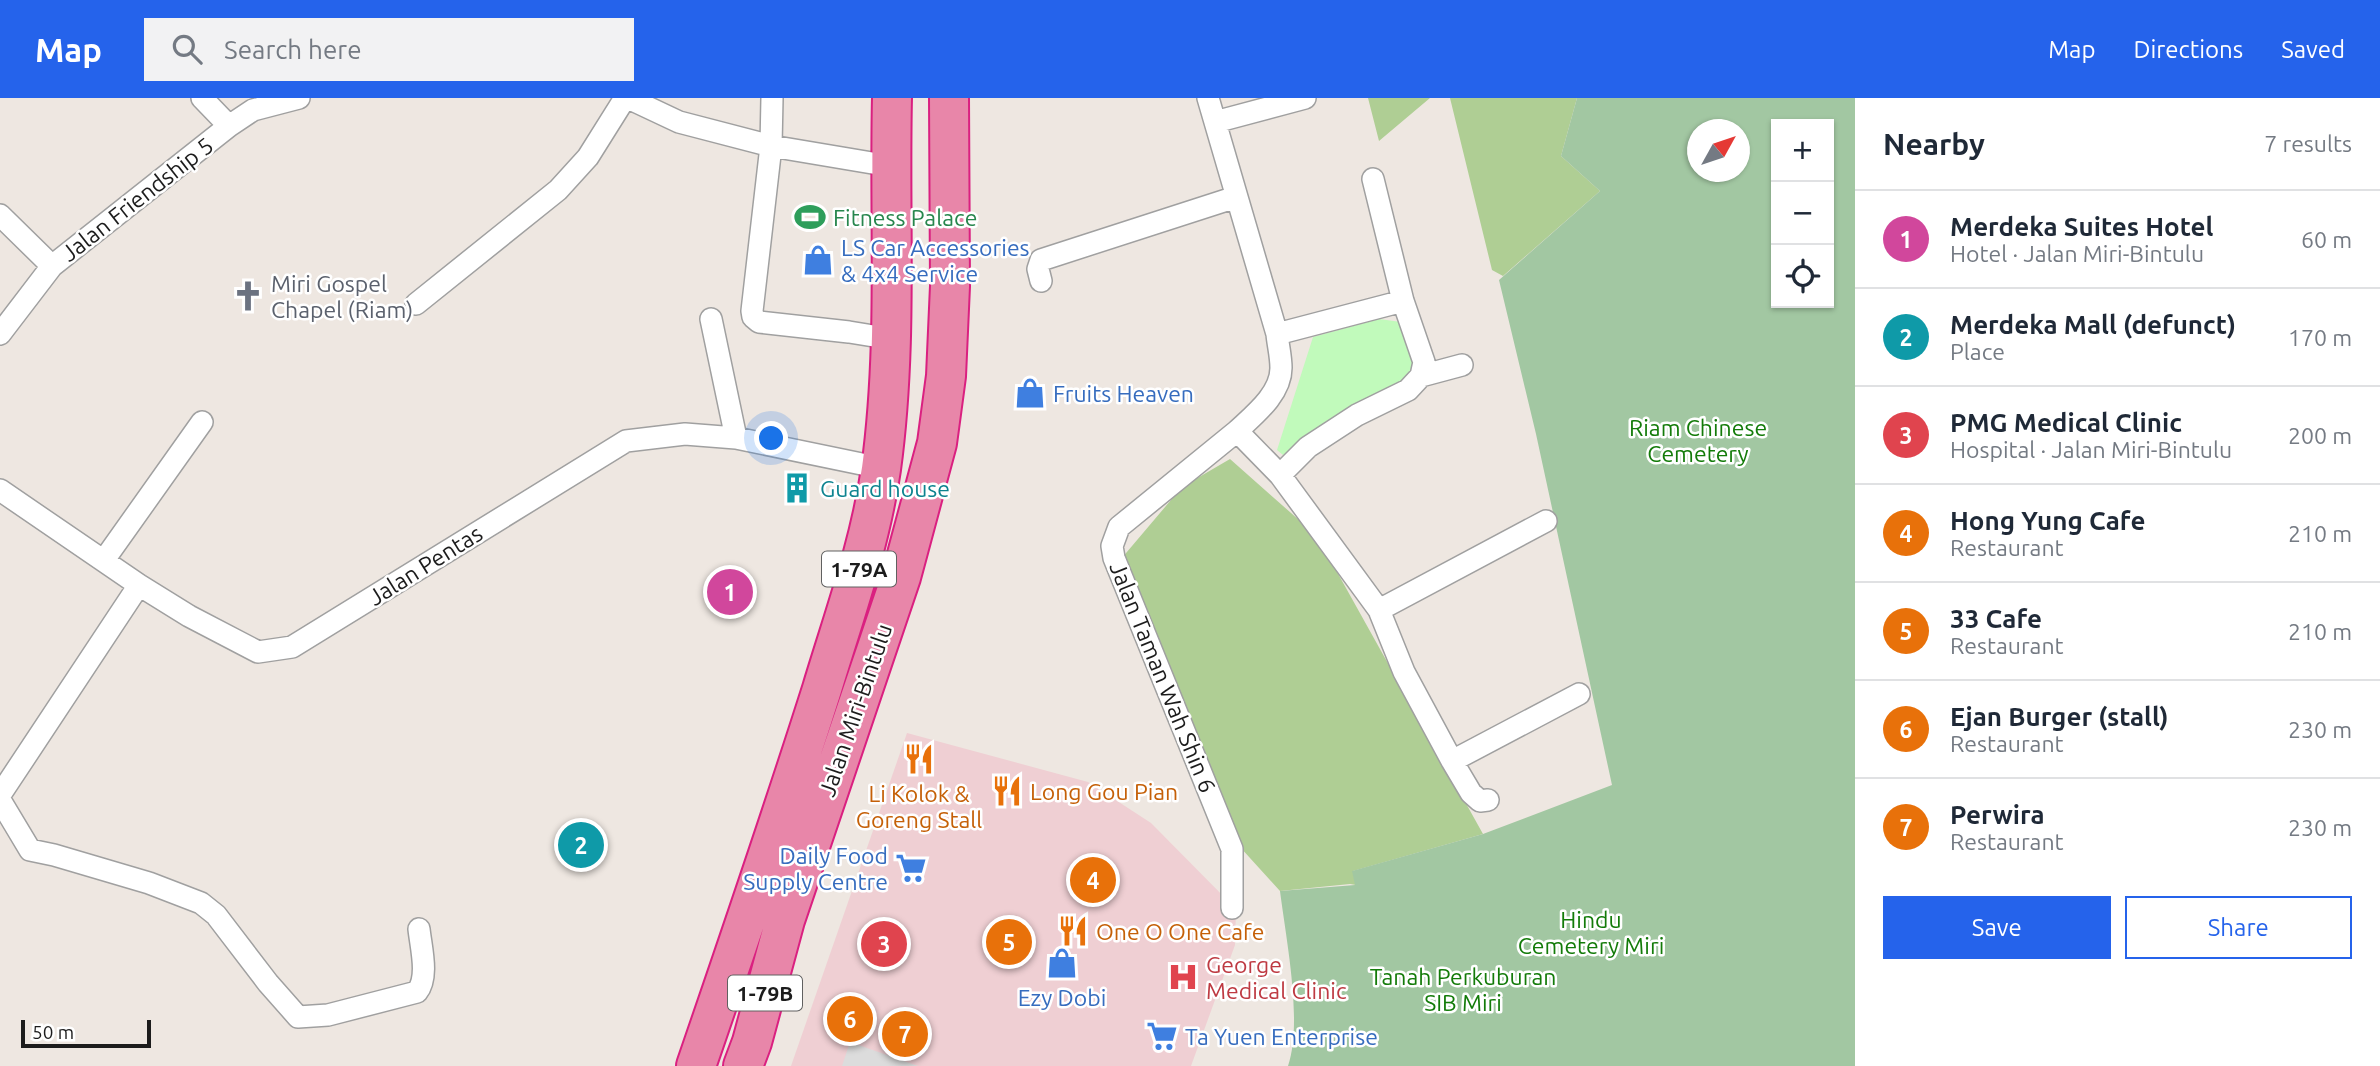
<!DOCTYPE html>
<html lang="en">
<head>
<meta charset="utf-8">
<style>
  body { margin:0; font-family:Ubuntu,sans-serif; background:#f2f2f3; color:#1f2937 }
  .controls { position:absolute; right:21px; top:21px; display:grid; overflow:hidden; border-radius:0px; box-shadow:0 2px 5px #0004 }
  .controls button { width:63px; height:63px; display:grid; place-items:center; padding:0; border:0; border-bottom:2px solid #e0e1e3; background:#fff; color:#1f2937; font:35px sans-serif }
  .compass { position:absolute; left:1687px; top:21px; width:63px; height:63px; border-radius:50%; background:#fff; box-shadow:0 2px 5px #0004; rotate:50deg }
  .scale { position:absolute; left:21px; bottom:18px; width:130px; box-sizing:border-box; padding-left:7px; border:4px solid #1c1c1c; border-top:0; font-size:19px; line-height:24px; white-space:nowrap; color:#1c1c1c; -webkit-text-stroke:5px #fff; paint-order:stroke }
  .you { position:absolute; left:772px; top:341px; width:24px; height:24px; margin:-18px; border:5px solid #fff; border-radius:50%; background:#1a73e8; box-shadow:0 0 0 10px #1a73e833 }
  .badge { display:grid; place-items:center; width:46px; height:46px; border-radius:50%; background:#2563eb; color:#fff; font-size:23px; font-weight:700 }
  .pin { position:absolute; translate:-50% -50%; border:4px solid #fff; box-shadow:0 2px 7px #0006 }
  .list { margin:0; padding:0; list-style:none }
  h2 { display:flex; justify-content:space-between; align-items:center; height:91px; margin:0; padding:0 28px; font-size:30px }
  h2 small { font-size:23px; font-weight:400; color:#747a83 }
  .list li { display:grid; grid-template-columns:46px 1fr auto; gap:21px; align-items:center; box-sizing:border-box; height:98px; padding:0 28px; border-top:2px solid #e0e1e3 }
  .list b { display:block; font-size:26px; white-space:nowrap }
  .list p { margin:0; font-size:23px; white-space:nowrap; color:#747a83 }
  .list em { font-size:23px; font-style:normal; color:#747a83 }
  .actions { display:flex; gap:14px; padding:21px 28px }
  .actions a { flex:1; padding:16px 0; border:2px solid #2563eb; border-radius:0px; text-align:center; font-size:24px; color:#2563eb }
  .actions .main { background:#2563eb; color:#fff }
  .icon { flex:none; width:38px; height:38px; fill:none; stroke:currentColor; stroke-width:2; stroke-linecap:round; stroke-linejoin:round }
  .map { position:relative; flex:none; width:1855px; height:968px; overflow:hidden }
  header { display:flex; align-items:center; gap:42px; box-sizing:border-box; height:98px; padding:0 35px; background:#2563eb; color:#fff }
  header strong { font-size:33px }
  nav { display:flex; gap:38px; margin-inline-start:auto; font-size:24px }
  .search { width:490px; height:63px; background:#f2f2f3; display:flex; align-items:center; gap:18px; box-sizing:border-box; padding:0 24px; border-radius:0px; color:#747a83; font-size:26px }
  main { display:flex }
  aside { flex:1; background:#fff }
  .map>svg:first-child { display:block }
</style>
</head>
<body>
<header>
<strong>Map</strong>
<div class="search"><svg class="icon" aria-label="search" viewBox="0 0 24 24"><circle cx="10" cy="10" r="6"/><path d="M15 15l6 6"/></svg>Search here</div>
<nav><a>Map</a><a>Directions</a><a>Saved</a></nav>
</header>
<main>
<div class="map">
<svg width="1855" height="968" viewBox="0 0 1855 968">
  <rect width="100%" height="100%" fill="#eee7e1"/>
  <path fill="#efcfd3" d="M907,635L1088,684L1151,725L1236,811L1235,847L1191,968H791Z"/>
  <path fill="#afce94" d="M1368,0H1430L1379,43Z
    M1450,0H1577L1561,58L1600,93L1503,178L1492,172Z
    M1230,361L1317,438L1483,736L1353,773L1356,787L1350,786L1280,793L1240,749L1121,461L1182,389Z"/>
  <path fill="#a2c7a2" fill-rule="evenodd" d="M1577,0H1855V968H1288C1303,924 1286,841 1280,793L1355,787L1352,773L1483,736L1612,687L1536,336L1499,182L1600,93L1561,58ZM1776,26H1829V205H1776ZM1698,32H1740V74H1698Z"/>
  <path fill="#c1fabb" d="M1379,221L1401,224L1415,264L1414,276L1406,283C1362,304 1321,325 1283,357L1277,352L1313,239Z"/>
  <path fill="#dcdcdc" d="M850,944L918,968H842Z"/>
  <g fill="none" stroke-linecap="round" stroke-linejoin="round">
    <g stroke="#a0a0a0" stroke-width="24">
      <path id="street" d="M202,0L229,28
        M628,0L679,24L771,48L890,68
        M772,0L771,48L752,213L753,219L759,224L849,234L892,241
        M1208,0L1277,236C1278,247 1281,258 1281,270C1281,296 1254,317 1237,333L1280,377L1379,512L1404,574L1452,663L1471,695L1480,703L1488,702
        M1215,24L1305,0
        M0,117L52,168
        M1041,183L1038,171L1041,162L1236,99
        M416,206L558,92L588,59L625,0
        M711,221L736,340
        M0,236L52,168L229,28L253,12L299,0
        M1277,236L1403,203
        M1421,278L1462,267
        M1280,377L1308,349L1357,317L1408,292L1421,278L1424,264L1403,203L1373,81
        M0,392L139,487L189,518L258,554L292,549L626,343L685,336L736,340L881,370
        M104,462L202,324
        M1379,512L1546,423
        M1452,663L1579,596
        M0,697L139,487
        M0,702L30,752L54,757L149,785L201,805L216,817L268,885L298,919L328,917L417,894C429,879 421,850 419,831
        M1232,810V751L1114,460L1112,448L1119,429L1237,333"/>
    </g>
    <g stroke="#da2080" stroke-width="42">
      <path id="highway" d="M696,968C739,843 782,717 822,591C844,518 870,447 881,371C898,248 889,123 892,0
        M743,968L752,944L785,822L901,479L937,345L946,278L950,188L949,0"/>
    </g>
    <use href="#street" stroke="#fff" stroke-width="21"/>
    <use href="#highway" stroke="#e886a9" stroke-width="38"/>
  </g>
  <defs>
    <g id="stadium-bare" transform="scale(2.415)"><path d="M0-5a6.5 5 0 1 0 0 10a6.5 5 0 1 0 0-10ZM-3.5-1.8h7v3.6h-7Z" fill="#2e9e5b" stroke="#fff" stroke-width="2.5" paint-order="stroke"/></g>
    <g id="shop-bare" transform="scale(2.415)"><path d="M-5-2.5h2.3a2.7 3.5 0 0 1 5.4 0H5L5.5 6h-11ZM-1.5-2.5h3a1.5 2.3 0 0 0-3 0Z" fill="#3f7fe0" stroke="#fff" stroke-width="2.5" paint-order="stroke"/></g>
    <g id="church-bare" transform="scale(2.415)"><path d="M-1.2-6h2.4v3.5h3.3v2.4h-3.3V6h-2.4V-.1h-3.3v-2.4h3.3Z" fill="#6b7280" stroke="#fff" stroke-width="2.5" paint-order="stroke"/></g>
    <g id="building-bare" transform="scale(2.415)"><path d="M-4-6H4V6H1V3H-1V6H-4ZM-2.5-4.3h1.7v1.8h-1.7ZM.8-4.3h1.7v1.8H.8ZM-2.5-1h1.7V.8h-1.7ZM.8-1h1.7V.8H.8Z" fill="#0f9aa8" stroke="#fff" stroke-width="2.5" paint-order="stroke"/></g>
    <g id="restaurant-bare" transform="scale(2.415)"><path d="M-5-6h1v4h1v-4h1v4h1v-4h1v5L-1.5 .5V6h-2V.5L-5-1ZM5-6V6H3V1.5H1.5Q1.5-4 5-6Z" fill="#e8710a" stroke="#fff" stroke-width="2.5" paint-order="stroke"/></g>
    <g id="supermarket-bare" transform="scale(2.415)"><path d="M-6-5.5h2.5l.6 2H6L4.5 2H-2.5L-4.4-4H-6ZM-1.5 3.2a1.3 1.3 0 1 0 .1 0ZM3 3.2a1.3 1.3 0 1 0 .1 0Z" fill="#3f7fe0" stroke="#fff" stroke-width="2.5" paint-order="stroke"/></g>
    <g id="hospital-bare" transform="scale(2.415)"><path d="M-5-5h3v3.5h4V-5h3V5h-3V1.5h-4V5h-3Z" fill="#e0444e" stroke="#fff" stroke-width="2.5" paint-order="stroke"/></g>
  </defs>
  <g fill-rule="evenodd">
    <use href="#stadium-bare" x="810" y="119"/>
    <use href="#shop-bare" x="818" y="162"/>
    <use href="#church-bare" x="248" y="198"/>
    <use href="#shop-bare" x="1030" y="295"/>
    <use href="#building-bare" x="797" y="390"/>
    <use href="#restaurant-bare" x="919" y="661"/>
    <use href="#restaurant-bare" x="1007" y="693"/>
    <use href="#supermarket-bare" x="911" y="770"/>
    <use href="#restaurant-bare" x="1073" y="833"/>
    <use href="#shop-bare" x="1062" y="865"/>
    <use href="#hospital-bare" x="1183" y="879"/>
    <use href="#supermarket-bare" x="1162" y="938"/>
  </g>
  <g text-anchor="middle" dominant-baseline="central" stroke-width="5" stroke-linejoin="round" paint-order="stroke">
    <g fill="#fff" stroke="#606060" stroke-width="2">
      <rect x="822" y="453.5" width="74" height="35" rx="5"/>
      <rect x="728" y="877.5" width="74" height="35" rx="5"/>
    </g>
    <g font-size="21" font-weight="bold" fill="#1c1c1c">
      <text x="859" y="471">1-79A</text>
      <text x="765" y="895">1-79B</text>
    </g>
    <g font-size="23" fill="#1c1c1c" stroke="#fff">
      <text transform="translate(137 101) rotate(-38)">Jalan Friendship 5</text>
      <text transform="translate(425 467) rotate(-32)">Jalan Pentas</text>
      <text transform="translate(1163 579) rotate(68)">Jalan Taman Wah Shin 6</text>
      <text transform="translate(855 612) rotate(-71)">Jalan Miri-Bintulu</text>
    </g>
    <g font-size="23" fill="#27864d" stroke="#fff" text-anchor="start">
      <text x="833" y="119">Fitness Palace</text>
    </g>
    <g font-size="23" fill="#366cbe" stroke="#fff" text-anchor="start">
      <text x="841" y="149">LS Car Accessories<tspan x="841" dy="26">&amp; 4x4 Service</tspan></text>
      <text x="1053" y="295">Fruits Heaven</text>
      <text x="888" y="757" text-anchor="end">Daily Food<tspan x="888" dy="26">Supply Centre</tspan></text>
      <text x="1062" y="899" text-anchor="middle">Ezy Dobi</text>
      <text x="1185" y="938">Ta Yuen Enterprise</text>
    </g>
    <g font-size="23" fill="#5b616d" stroke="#fff" text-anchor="start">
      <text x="271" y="185">Miri Gospel<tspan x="271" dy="26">Chapel (Riam)</tspan></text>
    </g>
    <g font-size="23" fill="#137b09" stroke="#fff">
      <text x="1698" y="329">Riam Chinese<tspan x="1698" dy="26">Cemetery</tspan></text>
      <text x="1591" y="821">Hindu<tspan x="1591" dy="26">Cemetery Miri</tspan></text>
      <text x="1463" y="878">Tanah Perkuburan<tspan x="1463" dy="26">SIB Miri</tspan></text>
    </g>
    <g font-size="23" fill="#0d838f" stroke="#fff" text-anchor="start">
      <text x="820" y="390">Guard house</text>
    </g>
    <g font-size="23" fill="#c56008" stroke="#fff" text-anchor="start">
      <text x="1030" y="693">Long Gou Pian</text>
      <text x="919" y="695" text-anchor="middle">Li Kolok &amp;<tspan x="919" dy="26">Goreng Stall</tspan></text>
      <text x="1096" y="833">One O One Cafe</text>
    </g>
    <g font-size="23" fill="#be3a42" stroke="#fff" text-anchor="start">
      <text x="1206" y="866">George<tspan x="1206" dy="26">Medical Clinic</tspan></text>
    </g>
  </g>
</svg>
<div class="controls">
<button>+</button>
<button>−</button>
<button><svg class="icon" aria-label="locate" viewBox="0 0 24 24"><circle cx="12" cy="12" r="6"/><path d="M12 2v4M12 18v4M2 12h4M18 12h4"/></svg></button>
</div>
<svg class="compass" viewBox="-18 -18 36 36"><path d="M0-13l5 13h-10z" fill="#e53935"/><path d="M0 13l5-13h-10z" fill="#747a83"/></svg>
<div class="scale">50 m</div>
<div class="you"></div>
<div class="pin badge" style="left:730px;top:494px;background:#d1479c">1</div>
<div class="pin badge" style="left:581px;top:747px;background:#0f9aa8">2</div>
<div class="pin badge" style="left:884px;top:846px;background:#e0444e">3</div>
<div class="pin badge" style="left:1093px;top:782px;background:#e8710a">4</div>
<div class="pin badge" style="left:1009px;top:844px;background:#e8710a">5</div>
<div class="pin badge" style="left:850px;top:921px;background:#e8710a">6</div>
<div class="pin badge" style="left:905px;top:936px;background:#e8710a">7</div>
</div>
<aside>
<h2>Nearby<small>7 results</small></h2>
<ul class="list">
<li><span class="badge" style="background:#d1479c">1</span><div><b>Merdeka Suites Hotel</b><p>Hotel · Jalan Miri-Bintulu</p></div><em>60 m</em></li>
<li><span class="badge" style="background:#0f9aa8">2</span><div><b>Merdeka Mall (defunct)</b><p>Place</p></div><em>170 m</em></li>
<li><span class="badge" style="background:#e0444e">3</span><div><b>PMG Medical Clinic</b><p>Hospital · Jalan Miri-Bintulu</p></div><em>200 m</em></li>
<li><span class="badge" style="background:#e8710a">4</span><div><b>Hong Yung Cafe</b><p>Restaurant</p></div><em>210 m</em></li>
<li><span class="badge" style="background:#e8710a">5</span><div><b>33 Cafe</b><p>Restaurant</p></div><em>210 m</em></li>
<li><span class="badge" style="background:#e8710a">6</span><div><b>Ejan Burger (stall)</b><p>Restaurant</p></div><em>230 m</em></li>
<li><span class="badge" style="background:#e8710a">7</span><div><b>Perwira</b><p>Restaurant</p></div><em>230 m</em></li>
</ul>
<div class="actions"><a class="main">Save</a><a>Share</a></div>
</aside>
</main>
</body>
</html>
